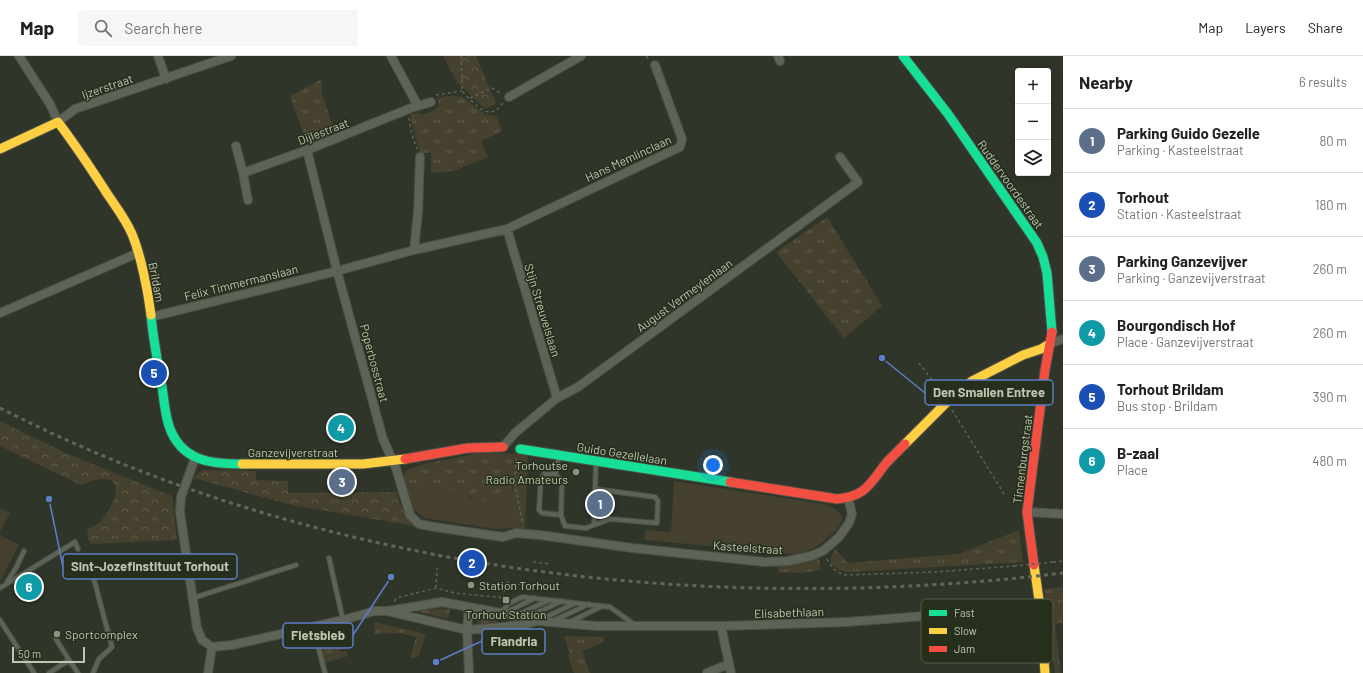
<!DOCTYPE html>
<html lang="en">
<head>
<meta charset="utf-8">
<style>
  body { margin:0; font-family:Barlow,sans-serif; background:#f6f6f6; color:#202124 }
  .controls { position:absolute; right:12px; top:12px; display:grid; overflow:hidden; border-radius:4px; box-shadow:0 2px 10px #0003 }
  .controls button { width:36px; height:36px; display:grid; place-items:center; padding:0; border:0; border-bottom:1px solid #e0e0e0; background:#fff; color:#202124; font:20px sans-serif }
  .scale { position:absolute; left:12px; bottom:10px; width:73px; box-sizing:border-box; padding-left:4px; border:2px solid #bcc6b1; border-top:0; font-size:11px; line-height:14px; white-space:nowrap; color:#bcc6b1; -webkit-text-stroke:3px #262f1c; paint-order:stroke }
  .you { position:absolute; left:713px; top:409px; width:14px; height:14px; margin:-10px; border:3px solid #fff; border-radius:50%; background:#1a73e8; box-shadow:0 0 0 6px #1a73e833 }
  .badge { display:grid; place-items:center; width:26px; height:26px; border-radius:50%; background:#8b9381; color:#fff; font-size:13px; font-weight:700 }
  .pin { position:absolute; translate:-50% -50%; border:2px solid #fff; box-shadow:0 1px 4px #0006 }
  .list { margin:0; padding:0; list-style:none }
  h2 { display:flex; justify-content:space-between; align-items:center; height:52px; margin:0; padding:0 16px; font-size:17px }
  h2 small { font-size:13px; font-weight:400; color:#757577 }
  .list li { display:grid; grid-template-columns:26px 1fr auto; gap:12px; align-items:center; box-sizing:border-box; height:64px; padding:0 16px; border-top:1px solid #e0e0e0 }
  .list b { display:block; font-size:15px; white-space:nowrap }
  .list p { margin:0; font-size:13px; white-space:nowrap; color:#757577 }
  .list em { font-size:13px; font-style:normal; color:#757577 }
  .icon { flex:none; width:22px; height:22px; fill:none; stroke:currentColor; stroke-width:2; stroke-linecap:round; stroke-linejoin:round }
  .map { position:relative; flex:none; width:1063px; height:617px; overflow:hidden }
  header { display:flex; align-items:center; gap:24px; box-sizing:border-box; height:56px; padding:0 20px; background:#fff; border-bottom:1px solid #e0e0e0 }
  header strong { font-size:19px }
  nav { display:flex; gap:22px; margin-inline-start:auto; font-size:14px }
  .search { width:280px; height:36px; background:#f6f6f6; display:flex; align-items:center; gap:10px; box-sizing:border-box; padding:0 14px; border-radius:4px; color:#757577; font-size:15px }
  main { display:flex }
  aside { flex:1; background:#fff }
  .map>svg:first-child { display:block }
</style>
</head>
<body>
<header>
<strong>Map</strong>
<div class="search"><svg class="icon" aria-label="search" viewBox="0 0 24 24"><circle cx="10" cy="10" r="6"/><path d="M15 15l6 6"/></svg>Search here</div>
<nav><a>Map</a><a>Layers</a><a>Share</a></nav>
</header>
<main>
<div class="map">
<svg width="1063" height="617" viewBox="0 0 1063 617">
  <defs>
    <pattern id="grass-tufts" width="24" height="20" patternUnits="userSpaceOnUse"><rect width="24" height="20" fill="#46412f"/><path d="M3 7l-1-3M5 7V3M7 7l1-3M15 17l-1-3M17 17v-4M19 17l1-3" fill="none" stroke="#5f5b4b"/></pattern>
    <pattern id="forest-crowns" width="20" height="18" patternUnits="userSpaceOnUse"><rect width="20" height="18" fill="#46412f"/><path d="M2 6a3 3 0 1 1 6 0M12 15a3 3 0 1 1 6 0" fill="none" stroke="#5f5b4b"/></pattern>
  </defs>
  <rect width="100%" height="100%" fill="#2f3528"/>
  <path fill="url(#grass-tufts)" d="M443,0H457V26Z
    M322,23V38L335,76L307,88L290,40Z
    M449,40L462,41L485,58L496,60L502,75L481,85L488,101L453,115L431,117V97H420L413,73L410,58L419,57L423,59L435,54L439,50L437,42Z
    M827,161L882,250L844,282L776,196Z
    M479,397L516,398C512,412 511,425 513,439L509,442L497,437L487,444L481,446L470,440L413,433L409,438L403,422L407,414L424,408Z
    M1019,474L1023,506L847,516L839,514L831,508V501L835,493L848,507L959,498Z
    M818,501L820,507V514L802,517L778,516V508C793,509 804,506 818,501Z
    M1063,531V567L1055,568L1061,617H1055L1044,533Z
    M450,553L448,563L415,555V554Z
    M477,557L497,561L496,567L477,568Z
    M374,566L426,578L418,601L410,602L416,581L401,577L375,578Z
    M337,580L341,596L346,595L348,600L325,607L320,585Z
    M564,580L604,581L602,587L582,595L590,617H574L568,599L570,598Z"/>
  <path fill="url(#forest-crowns)" d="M457,0H476L496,47L485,53L457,26Z
    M0,365L70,399L172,440L177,484L91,488L87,481L88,473C91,471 96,469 99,467C107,460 126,429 109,424C101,421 89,426 81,429L0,390Z
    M204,414L256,415V424L288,425V437L397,436C399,449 405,459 414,470L292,449L193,422L197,418Z"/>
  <path fill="#46412f" d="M516,398L528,400L525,472L496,473L424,462L413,453L409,438C410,437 411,435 413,433C427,424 467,439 481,446L487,444L497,437L508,440L509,442L513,439L512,418Z
    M674,425L823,448C841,454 850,461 833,477C827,482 821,488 814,492C809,495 802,496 796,498L644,484L646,474L671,476Z
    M0,452L10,457L0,476Z
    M0,479L19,489L0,525Z"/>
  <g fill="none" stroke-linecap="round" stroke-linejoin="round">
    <g stroke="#4b5046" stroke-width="6">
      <path id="lane" d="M559,400L556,416L550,418H544L541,423L539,454L542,457L561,459L565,470L586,472L594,469L596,406
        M553,417L562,424L561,459
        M594,469L610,463L657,467L658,445L655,441L595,433
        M329,502L343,564
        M89,511L92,516L112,591L99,603L93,617
        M7,526L16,512L24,495
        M0,532L75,486L78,493
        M193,542L296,509
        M501,557L508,548L522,541L610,551L635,569
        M505,557L535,542
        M517,559L549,544
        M528,561L562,545
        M542,563L575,547
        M0,564L34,617
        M555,564L589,548
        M570,566L602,550
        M313,571L325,617
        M56,583L69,604
        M49,617L69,604L78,617"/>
    </g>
    <g stroke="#4b5046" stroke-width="10">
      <path id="street" d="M19,0L50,48L58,66L75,53L231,0
        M158,0L166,23
        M391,0L418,50
        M778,0L780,5
        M509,41L581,0
        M236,90L243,117
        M307,94L337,215L383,383L396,412L410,459L419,468L435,471L503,481L516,477L540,479L632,492L765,506L788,505L811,500L823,495L839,481L849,467L852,458L848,442
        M248,144L243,117L307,94L411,52L431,46
        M507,173L557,342
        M414,194L418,156L420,101
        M0,257L138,197
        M151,261L337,215L414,194L507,173L680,91L682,83L655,9
        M1049,288L1063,283
        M503,391L515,377L557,342L578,331L858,126L840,101
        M195,402L181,441L180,456L197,572L202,584L212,591
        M1027,456L1063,458
        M469,551L467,574L469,617
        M391,556L467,574L523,569L536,565
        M721,570L731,617
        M212,591L232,589L343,564L375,555H388L442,546L501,557L538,565L597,570H721L847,566L1040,551
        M208,617L212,591
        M707,617L729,608"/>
    </g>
    <g stroke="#4b5046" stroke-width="11">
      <path id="fast" d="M903,0L948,58L1037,187L1043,201L1047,217L1052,276
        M151,259C153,283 158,307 162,331C164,344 165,358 169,370C181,405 210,408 242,408
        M520,393L730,426"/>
    </g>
    <g stroke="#4b5046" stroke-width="11">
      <path id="slow" d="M0,93L58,66C76,90 92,114 108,139C117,152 126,164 132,178C141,200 148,235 151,259
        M905,388L948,345L972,325L1023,299L1041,293L1049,288
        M242,408H363L405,403
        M1034,509L1040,551L1045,617"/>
    </g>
    <g stroke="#4b5046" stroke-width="11">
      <path id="jam" d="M405,403L468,392L503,391
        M730,426L837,443C867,440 870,427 887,406C893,400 899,394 905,388
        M1034,509L1027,456L1045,314L1052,276"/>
    </g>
    <path stroke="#5e6257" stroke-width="1.5" stroke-dasharray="3 3" stroke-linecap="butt" d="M461,0L462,20V35C474,47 489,68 503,47
      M646,0L649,3
      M436,39L462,35
      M470,42L492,32L502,38
      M409,62L412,79L417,93
      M919,307L942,337
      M952,354L1006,441
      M516,403L515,430L523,468
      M827,503C832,512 836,517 846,519L935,516L1014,510
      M533,506L551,508
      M1053,506L1063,505
      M506,526L530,530
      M436,532L437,512
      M503,542L506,525
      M394,545L397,542L436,532L455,537L505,542"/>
    <use href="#lane" stroke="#5d6357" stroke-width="4"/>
    <use href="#street" stroke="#5d6357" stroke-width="8"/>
    <use href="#fast" stroke="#16e098" stroke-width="9"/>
    <use href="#slow" stroke="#ffcf43" stroke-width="9"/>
    <use href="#jam" stroke="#f24e42" stroke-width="9"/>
    <path stroke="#62665b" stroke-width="3" stroke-dasharray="4 4" stroke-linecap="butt" d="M0,352C322,517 707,560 1063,517"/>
    <path stroke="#5e6257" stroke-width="1.5" stroke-dasharray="3 3" stroke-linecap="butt" d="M1014,510L1053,506"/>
  </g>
  <g fill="#8b9381" stroke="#262f1c" stroke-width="1.5">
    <circle cx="576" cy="416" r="4"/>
    <circle cx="471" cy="529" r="4"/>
    <rect x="502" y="540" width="8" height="8" rx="2"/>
    <circle cx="57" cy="578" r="4"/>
  </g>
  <g text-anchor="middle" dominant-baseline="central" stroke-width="3" stroke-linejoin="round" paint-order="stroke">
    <g font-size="12" fill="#bcc6b1" stroke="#262f1c">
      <text transform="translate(107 30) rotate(-19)">Ijzerstraat</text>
      <text transform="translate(323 75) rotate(-21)">Dijlestraat</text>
      <text transform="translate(628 102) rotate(-25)">Hans Memlinclaan</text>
      <text transform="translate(1011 128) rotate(55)">Ruddervoordestraat</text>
      <text transform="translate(157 226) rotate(79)">Brildam</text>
      <text transform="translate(241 226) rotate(-14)">Felix Timmermanslaan</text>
      <text transform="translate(684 239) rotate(-36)">August Vermeylenlaan</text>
      <text transform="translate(543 254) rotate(73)">Stijn Streuvelslaan</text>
      <text transform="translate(375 307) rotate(75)">Poperbosstraat</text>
      <text x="293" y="396">Ganzevijverstraat</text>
      <text transform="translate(622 397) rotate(9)">Guido Gezellelaan</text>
      <text transform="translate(1022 403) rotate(-83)">Tinnenburgstraat</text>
      <text transform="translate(748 491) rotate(4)">Kasteelstraat</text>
      <text transform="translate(789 556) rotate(-2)">Elisabethlaan</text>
    </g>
    <g font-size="12" fill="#bcc6b1" stroke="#262f1c" text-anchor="start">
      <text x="568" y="409" text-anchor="end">Torhoutse<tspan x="568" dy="14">Radio Amateurs</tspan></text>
      <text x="479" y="529">Station Torhout</text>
      <text x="506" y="558" text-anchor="middle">Torhout Station</text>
      <text x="65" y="578">Sportcomplex</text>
    </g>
  </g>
  <rect x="921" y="543" width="132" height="64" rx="6" fill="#262f1c" stroke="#535c49" stroke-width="1"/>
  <rect x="929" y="554" width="18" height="6" fill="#16e098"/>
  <rect x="929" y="572" width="18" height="6" fill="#ffcf43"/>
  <rect x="929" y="590" width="18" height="6" fill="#f24e42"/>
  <g font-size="11" fill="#bcc6b1">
    <text x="954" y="561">Fast</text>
    <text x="954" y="579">Slow</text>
    <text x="954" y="597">Jam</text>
  </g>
  <path fill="none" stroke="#5d7ec8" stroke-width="1.5" d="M882 302L925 337M49 443L63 511M391 521L353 579M436 606L482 585"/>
  <g fill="#5d7ec8" stroke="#262f1c" stroke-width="1.5">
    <circle cx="882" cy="302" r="4"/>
    <circle cx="49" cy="443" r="4"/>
    <circle cx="391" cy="521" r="4"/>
    <circle cx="436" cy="606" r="4"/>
  </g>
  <g fill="#262f1c" stroke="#5d7ec8" stroke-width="1.5">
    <rect x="925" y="324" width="128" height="25" rx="4"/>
    <rect x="63" y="498" width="174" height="25" rx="4"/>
    <rect x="283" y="567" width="70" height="25" rx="4"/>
    <rect x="482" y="573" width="63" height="25" rx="4"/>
  </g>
  <g font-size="13" text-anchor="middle" font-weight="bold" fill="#bcc6b1">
    <text x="989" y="341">Den Smallen Entree</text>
    <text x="150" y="515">Sint-Jozefinstituut Torhout</text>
    <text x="318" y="584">Fietsbieb</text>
    <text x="514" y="590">Flandria</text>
  </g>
</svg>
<div class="controls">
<button>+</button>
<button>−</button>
<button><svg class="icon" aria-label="layers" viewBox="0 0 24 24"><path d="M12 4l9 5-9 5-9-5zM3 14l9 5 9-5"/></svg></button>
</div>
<div class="scale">50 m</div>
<div class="you"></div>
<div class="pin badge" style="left:600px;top:448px;background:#5c6f8a">1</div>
<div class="pin badge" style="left:472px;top:507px;background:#1a4fb4">2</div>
<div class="pin badge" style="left:342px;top:426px;background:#5c6f8a">3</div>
<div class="pin badge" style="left:341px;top:372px;background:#0f9aa8">4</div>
<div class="pin badge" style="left:154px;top:317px;background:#1a4fb4">5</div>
<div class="pin badge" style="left:29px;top:531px;background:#0f9aa8">6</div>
</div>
<aside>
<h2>Nearby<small>6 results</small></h2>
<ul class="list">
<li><span class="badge" style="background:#5c6f8a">1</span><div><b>Parking Guido Gezelle</b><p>Parking · Kasteelstraat</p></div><em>80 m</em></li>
<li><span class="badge" style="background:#1a4fb4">2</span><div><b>Torhout</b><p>Station · Kasteelstraat</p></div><em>180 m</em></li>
<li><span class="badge" style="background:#5c6f8a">3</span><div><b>Parking Ganzevijver</b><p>Parking · Ganzevijverstraat</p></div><em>260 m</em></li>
<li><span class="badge" style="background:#0f9aa8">4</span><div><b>Bourgondisch Hof</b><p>Place · Ganzevijverstraat</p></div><em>260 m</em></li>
<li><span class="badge" style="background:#1a4fb4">5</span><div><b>Torhout Brildam</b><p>Bus stop · Brildam</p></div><em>390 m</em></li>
<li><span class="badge" style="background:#0f9aa8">6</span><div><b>B-zaal</b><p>Place</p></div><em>480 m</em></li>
</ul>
</aside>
</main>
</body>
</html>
